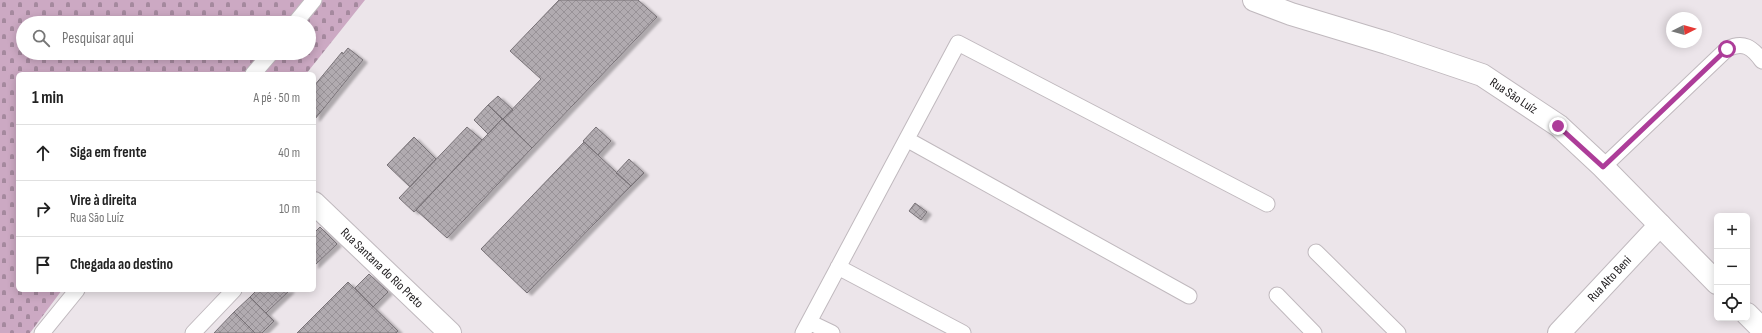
<!DOCTYPE html>
<html lang="pt">
<head>
<meta charset="utf-8">
<style>
  body { margin:0; font-family:"Sofia Sans Condensed",sans-serif; background:#f6f6f6; color:#222 }
  .controls { position:absolute; right:12px; bottom:12px; display:grid; overflow:hidden; border-radius:6px; box-shadow:0 2px 10px #0003 }
  .controls button { width:36px; height:36px; display:grid; place-items:center; padding:0; border:0; border-bottom:1px solid #e0e0e0; background:#fff; color:#222; font:20px sans-serif }
  .compass { position:absolute; left:1666px; top:12px; width:36px; height:36px; border-radius:50%; background:#fff; box-shadow:0 2px 10px #0003; rotate:84deg }
  .stop { position:absolute; width:12px; height:12px; margin:-9px; border:3px solid #ad3d99; border-radius:50%; background:#fff }
  .stop.end { background:#ad3d99; border-color:#fff; box-shadow:0 1px 4px #0008 }
  .list { margin:0; padding:0; list-style:none }
  h2 { display:flex; justify-content:space-between; align-items:center; height:52px; margin:0; padding:0 16px; font-size:17px }
  h2 small { font-size:13px; font-weight:400; color:#767676 }
  .list li { display:grid; grid-template-columns:26px 1fr auto; gap:12px; align-items:center; box-sizing:border-box; height:56px; padding:0 16px; border-top:1px solid #e0e0e0 }
  .list b { display:block; font-size:15px; white-space:nowrap }
  .list p { margin:0; font-size:13px; white-space:nowrap; color:#767676 }
  .list em { font-size:13px; font-style:normal; color:#767676 }
  .icon { flex:none; width:22px; height:22px; fill:none; stroke:currentColor; stroke-width:2; stroke-linecap:round; stroke-linejoin:round }
  .map { position:relative; flex:none; width:1762px; height:333px; overflow:hidden }
  .search { position:absolute; background:#fff; box-shadow:0 2px 10px #0003; left:16px; top:16px; width:300px; height:44px; display:flex; align-items:center; gap:10px; box-sizing:border-box; padding:0 14px; border-radius:22px; color:#767676; font-size:15px }
  .panel { position:absolute; background:#fff; box-shadow:0 2px 10px #0003; left:16px; top:72px; width:300px; height:220px; border-radius:6px }
  .map>svg:first-child { display:block }
</style>
</head>
<body>
<div class="map">
<svg width="1762" height="333" viewBox="0 0 1762 333">
  <defs>
    <pattern id="cemetery-stones" width="16" height="16" patternUnits="userSpaceOnUse"><rect width="16" height="16" fill="#cca9c3"/><path d="M2 7V4a2 2 0 0 1 4 0v3zM10 15v-3a2 2 0 0 1 4 0v3z" fill="#a5899e"/></pattern>
    <pattern id="building-cross-hatch" width="8" height="8" patternUnits="userSpaceOnUse"><rect width="8" height="8" fill="#b1abb0"/><path d="M0 0l8 8M0 8l8-8" fill="none" stroke="#989297"/></pattern>
    <filter id="shadow"><feDropShadow dx="4.5" dy="2.5" stdDeviation="1" flood-color="#0004"/></filter>
  </defs>
  <rect width="100%" height="100%" fill="#ece5ea"/>
  <path fill="url(#cemetery-stones)" fill-rule="evenodd" d="M0,0H365L306,74H18V290H62L30,333H0ZM23,23H309V53H23Z"/>
  <path fill="url(#building-cross-hatch)" stroke="#787277" filter="url(#shadow)" d="M559,0H638L657,17L532,148L503,119L541,79L510,51Z
    M348,48L363,60L315,119L314,86L342,52L343,54Z
    M498,96L513,110L503,119L488,105Z
    M488,105L502,119L488,134L474,120Z
    M502,119L532,148L447,238L416,210Z
    M467,127L482,140L414,212L399,198Z
    M596,127L611,141L598,155L583,141Z
    M414,137L436,159L410,187L387,165Z
    M584,142L631,186L527,293L481,249Z
    M629,159L644,173L631,186L616,173Z
    M915,203L927,212L921,220L909,211Z
    M320,227L337,244L314,266V233Z
    M369,274L388,292L373,307L355,288Z
    M348,282L398,331L396,333H297Z
    M257,290H290L266,313L250,297Z
    M250,297L274,321L262,333H255L234,312Z
    M234,312L255,333H214Z"/>
  <g fill="none" stroke-linecap="round" stroke-linejoin="round">
    <g stroke="#c0b9be" stroke-width="17">
      <path id="lane" d="M295,23L314,0
        M253,74L271,53
        M908,140L1189,296
        M1603,167L1727,49C1743,41 1752,47 1762,61
        M1316,252L1398,333
        M838,267L963,333
        M1277,295L1314,333
        M809,322L832,333
        M42,333L77,290
        M193,333L234,290
        M803,333L958,43L1267,204"/>
    </g>
    <g stroke="#c0b9be" stroke-width="24">
      <g id="street">
        <path id="s1" d="M1254,0L1291,14L1387,43L1482,75L1559,126L1603,167L1717,283"/>
        <path id="s2" d="M314,203L450,333"/>
        <path d="M1747,314L1762,329"/>
        <path id="s3" d="M1559,333L1660,225"/>
      </g>
    </g>
    <use href="#lane" stroke="#fff" stroke-width="15"/>
    <use href="#street" stroke="#fff" stroke-width="22"/>
  </g>
  <g fill="none" stroke-linecap="round" stroke-linejoin="round">
    <path stroke="#ad3d99" stroke-width="5" d="M1558,126L1603,167L1727,49"/>
  </g>
  <g text-anchor="middle" dominant-baseline="central" stroke-width="3" stroke-linejoin="round" paint-order="stroke">
    <g font-size="13" fill="#1b181a" stroke="#fff">
      <text stroke="none"><textPath href="#s1" startOffset="278">Rua São Luíz</textPath></text>
      <text stroke="none"><textPath href="#s2" startOffset="94">Rua Santana do Rio Preto</textPath></text>
      <text stroke="none"><textPath href="#s3" startOffset="74">Rua Alto Beni</textPath></text>
    </g>
  </g>
</svg>
<div class="controls">
<button>+</button>
<button>−</button>
<button><svg class="icon" aria-label="locate" viewBox="0 0 24 24"><circle cx="12" cy="12" r="6"/><path d="M12 2v4M12 18v4M2 12h4M18 12h4"/></svg></button>
</div>
<svg class="compass" viewBox="-18 -18 36 36"><path d="M0-13l5 13h-10z" fill="#e53935"/><path d="M0 13l5-13h-10z" fill="#767676"/></svg>
<div class="stop" style="left:1727px;top:49px"></div>
<div class="stop end" style="left:1558px;top:126px"></div>
<div class="search"><svg class="icon" aria-label="search" viewBox="0 0 24 24"><circle cx="10" cy="10" r="6"/><path d="M15 15l6 6"/></svg>Pesquisar aqui</div>
<section class="panel">
<h2>1 min<small>A pé · 50 m</small></h2>
<ul class="list">
<li><svg class="icon" aria-label="ahead" viewBox="0 0 24 24"><path d="M12 20V5M6 11l6-6 6 6"/></svg><div><b>Siga em frente</b></div><em>40 m</em></li>
<li><svg class="icon" aria-label="right" viewBox="0 0 24 24"><path d="M7 20v-9h11M14 6l5 5-5 5"/></svg><div><b>Vire à direita</b><p>Rua São Luíz</p></div><em>10 m</em></li>
<li><svg class="icon" aria-label="arrive" viewBox="0 0 24 24"><path d="M6 21V4h12l-3 4 3 4H6"/></svg><div><b>Chegada ao destino</b></div></li>
</ul>
</section>
</div>
</body>
</html>
